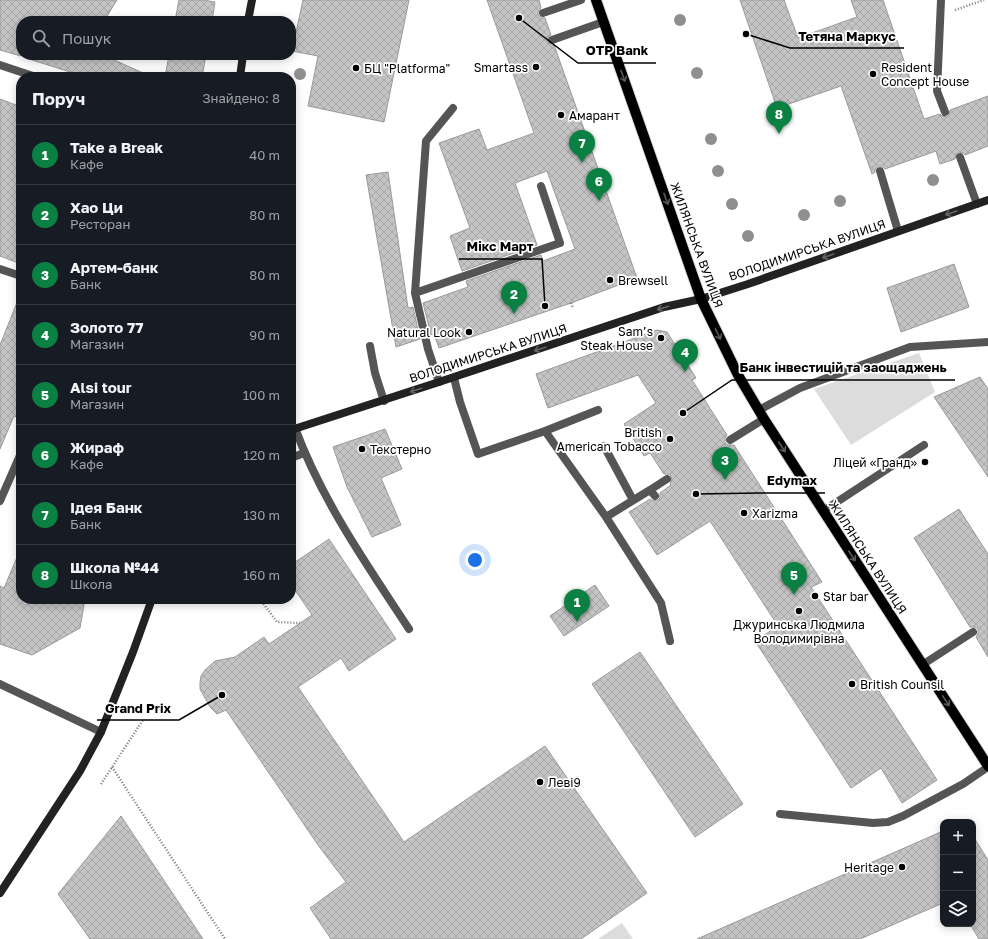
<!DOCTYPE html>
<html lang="uk">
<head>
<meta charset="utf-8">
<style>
  body { margin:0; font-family:"Golos Text",sans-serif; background:#20242c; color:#f1f3f6 }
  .controls { position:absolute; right:12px; bottom:12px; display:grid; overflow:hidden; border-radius:8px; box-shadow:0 2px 10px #0003 }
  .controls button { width:36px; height:36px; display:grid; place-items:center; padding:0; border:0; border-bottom:1px solid #363941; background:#171b24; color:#f1f3f6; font:20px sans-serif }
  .you { position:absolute; left:475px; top:560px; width:14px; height:14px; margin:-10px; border:3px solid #fff; border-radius:50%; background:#1a73e8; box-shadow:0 0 0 6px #1a73e833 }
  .badge { display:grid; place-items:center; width:26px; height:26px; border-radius:50%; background:#0b8043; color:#fff; font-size:13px; font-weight:700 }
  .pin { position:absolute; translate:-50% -33px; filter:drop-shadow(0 1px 2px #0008) }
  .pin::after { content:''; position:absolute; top:21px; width:14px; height:12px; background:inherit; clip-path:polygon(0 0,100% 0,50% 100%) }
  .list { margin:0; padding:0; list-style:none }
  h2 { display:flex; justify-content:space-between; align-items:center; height:52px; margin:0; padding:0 16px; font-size:17px }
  h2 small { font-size:13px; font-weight:400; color:#9ea1a6 }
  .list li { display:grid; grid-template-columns:26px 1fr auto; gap:12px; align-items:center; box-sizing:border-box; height:60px; padding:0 16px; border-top:1px solid #363941 }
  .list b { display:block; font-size:15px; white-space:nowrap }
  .list p { margin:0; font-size:13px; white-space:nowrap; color:#9ea1a6 }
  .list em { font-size:13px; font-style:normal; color:#9ea1a6 }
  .icon { flex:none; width:22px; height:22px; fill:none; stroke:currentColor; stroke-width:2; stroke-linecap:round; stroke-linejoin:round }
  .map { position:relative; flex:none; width:988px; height:939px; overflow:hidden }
  .search { position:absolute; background:#171b24; box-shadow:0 2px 10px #0003; left:16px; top:16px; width:280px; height:44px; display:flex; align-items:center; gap:10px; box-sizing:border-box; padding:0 14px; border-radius:16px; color:#9ea1a6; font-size:15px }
  .panel { position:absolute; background:#171b24; box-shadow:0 2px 10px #0003; left:16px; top:72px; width:280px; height:532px; border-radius:16px }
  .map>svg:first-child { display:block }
</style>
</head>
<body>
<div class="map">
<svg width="988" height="939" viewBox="0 0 988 939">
  <defs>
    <pattern id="building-cross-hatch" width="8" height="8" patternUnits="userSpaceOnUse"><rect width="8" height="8" fill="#c4c4c4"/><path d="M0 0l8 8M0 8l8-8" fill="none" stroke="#a7a7a7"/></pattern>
  </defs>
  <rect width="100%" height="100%" fill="#fff"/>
  <path fill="#dcdcdc" d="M919,353L935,392L851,445L814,389Z
    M622,923L633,939H598Z"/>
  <path fill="url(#building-cross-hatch)" stroke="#999" d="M0,0H117L104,21H21V56L0,50Z
    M179,0H203L215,2L212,21H175Z
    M303,0H409L384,122L308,106L318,56L292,51Z
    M487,0H539L541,8L538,12V15L542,18H545L551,35L548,37L547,41L551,45H554L637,278L571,303L439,348L434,334L431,335L423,303L468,287L466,281L541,255L543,261L575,249L547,171L515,183L537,245L462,271L450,236L470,228L439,143L479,129L487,150L534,133Z
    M740,0H784L798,38L857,17L851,0H883L924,119L940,114L942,116L947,117L949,115L950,110L988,96V146L965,155L963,153L959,152L956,154L955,159L940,164L936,151L885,169L882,166H878L875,169V172L872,174L841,86L777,108Z
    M29,55H103L152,77H86L29,59Z
    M169,55H206L202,77H165Z
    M0,99L21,107V264L0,256Z
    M388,172L408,308L413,307L420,339L396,347L366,175Z
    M954,264L969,307L901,332L887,288Z
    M20,295L21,419L14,416L0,449V345Z
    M657,330L667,332L696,378L692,380L727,435L725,438V443L728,445H734L822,582L811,587L937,780L902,803L881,768L851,788L755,641L778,626L710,521L657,555L629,512L650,499L653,501L658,500L660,498V493L671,485L670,484L672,479L670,474H664L650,453L644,456L624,424L656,403L638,375L548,408L536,374Z
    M980,377L988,389V477L934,397Z
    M385,429L402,469L381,478L401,525L372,537L347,487L333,447Z
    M959,509L988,554V657L976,637L978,634V629L975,627H970L914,538Z
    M329,539L396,639L349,671L341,658L298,687L404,842L545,746L647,893L581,939H331L310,908L346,882L318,845L226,710L217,714L210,707L200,689V683L201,676L205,670L215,661L235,657L264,637L269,644L312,615L291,584V565Z
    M21,548V599H85L80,628L32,655L0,644V586L4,588Z
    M595,585L609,606L564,636L550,616Z
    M640,652L743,804L695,837L592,684Z
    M121,816L203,939H90L58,894Z
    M943,831V903L860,939H697Z
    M973,836L988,860V939H979L970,924H973Z"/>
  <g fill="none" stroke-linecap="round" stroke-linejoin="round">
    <g stroke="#dbdbdb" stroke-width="12">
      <path id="primary" d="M596,0L701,299L738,375L764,419L988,766"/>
    </g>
    <path stroke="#777" stroke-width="2.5" stroke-dasharray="1 2" stroke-linecap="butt" d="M955,10L984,0
      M571,303L573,308
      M260,599L277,622L300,623
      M112,767L225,939
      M101,784L143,720"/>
    <path stroke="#555" stroke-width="8" d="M941,0L937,91L945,112
      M543,13L581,0
      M552,40L603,22
      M0,65L36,77
      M960,157L977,204
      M880,171L898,231
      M0,269L21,276
      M415,293L426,141L453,108
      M370,346L375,373L384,401
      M454,378L460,402L478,454L545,431L606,517L650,490L655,496
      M439,382L428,349L415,293L560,243L541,186
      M759,410L800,388L910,347L988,342
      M295,428C322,501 367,565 409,629
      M545,431L598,410
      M730,440L764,419
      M604,446L633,500
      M291,458L304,453
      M650,490L667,479
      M0,501L21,453
      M823,511L924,445
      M606,517L661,603L670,641
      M922,665L973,632
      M780,814L873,823L888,822L903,816L963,784L988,767"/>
    <path stroke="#555" stroke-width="8" d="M0,684L101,732"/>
    <path stroke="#222" stroke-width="8" d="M248,21L252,0
      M240,77L243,55
      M291,430L439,382L664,307L701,299L748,284L988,200
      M0,893L80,771L101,732L133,652L152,599"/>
    <use href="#primary" stroke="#000" stroke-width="10"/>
  </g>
  <g fill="#8f8f8f">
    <circle cx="680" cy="20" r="6"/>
    <circle cx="697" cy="73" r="6"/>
    <circle cx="300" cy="74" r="6"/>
    <circle cx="711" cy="139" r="6"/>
    <circle cx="718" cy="171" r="6"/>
    <circle cx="933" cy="180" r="6"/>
    <circle cx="840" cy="201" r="6"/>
    <circle cx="732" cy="204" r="6"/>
    <circle cx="804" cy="215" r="6"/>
    <circle cx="748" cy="236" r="6"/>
  </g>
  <defs><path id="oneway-shaft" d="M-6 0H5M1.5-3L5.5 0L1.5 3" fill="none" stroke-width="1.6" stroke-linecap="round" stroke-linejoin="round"/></defs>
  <g stroke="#595959">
    <use href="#oneway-shaft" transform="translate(623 76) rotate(70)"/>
    <use href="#oneway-shaft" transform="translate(666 199) rotate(70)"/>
    <use href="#oneway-shaft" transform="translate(718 334) rotate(64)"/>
    <use href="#oneway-shaft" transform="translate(782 447) rotate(57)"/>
    <use href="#oneway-shaft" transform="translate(852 556) rotate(57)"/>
    <use href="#oneway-shaft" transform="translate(946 701) rotate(57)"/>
  </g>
  <g stroke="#646464">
    <use href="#oneway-shaft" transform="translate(951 213) rotate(161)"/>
    <use href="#oneway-shaft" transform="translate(828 256) rotate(161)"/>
    <use href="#oneway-shaft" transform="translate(663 308) rotate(164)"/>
    <use href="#oneway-shaft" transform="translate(540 349) rotate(162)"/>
    <use href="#oneway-shaft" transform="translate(416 390) rotate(162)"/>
  </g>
  <g fill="#000" stroke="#fff" stroke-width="1.5">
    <circle cx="536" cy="67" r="4"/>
    <circle cx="356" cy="68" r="4"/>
    <circle cx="873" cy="74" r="4"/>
    <circle cx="561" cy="115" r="4"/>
    <circle cx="610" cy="280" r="4"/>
    <circle cx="469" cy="332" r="4"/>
    <circle cx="661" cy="338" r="4"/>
    <circle cx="670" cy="439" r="4"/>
    <circle cx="362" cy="449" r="4"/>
    <circle cx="925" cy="462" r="4"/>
    <circle cx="744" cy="513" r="4"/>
    <circle cx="815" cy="596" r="4"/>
    <circle cx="799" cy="611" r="4"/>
    <circle cx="852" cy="684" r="4"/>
    <circle cx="540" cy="782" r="4"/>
    <circle cx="902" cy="867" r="4"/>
  </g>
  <g text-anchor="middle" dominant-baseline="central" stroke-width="3.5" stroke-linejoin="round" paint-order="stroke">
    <g font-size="12" fill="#000" stroke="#fff" text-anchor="start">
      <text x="528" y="67" text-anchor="end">Smartass</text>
      <text x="881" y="67">Resident<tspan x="881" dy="14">Concept House</tspan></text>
      <text x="364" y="68">БЦ "Platforma"</text>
      <text x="569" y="115">Амарант</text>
      <text x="618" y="280">Brewsell</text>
      <text x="653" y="331" text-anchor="end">Sam’s<tspan x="653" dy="14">Steak House</tspan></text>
      <text x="461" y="332" text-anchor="end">Natural Look</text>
      <text x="662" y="432" text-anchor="end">British<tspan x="662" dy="14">American Tobacco</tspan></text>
      <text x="370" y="449">Текстерно</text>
      <text x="917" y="462" text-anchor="end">Ліцей «Гранд»</text>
      <text x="752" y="513">Xarizma</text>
      <text x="823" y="596">Star bar</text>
      <text x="799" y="624" text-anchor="middle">Джуринська Людмила<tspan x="799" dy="14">Володимирівна</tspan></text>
      <text x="860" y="684">British Counsil</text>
      <text x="548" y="782">Леві9</text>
      <text x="894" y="867" text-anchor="end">Heritage</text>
    </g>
    <g font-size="12" fill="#000" stroke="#fff">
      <text transform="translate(697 245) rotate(70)">ЖИЛЯНСЬКА ВУЛИЦЯ</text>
      <text transform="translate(807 250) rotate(-19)">ВОЛОДИМИРСЬКА ВУЛИЦЯ</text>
      <text transform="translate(488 353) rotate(-18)">ВОЛОДИМИРСЬКА ВУЛИЦЯ</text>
      <text transform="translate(868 557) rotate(57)">ЖИЛЯНСЬКА ВУЛИЦЯ</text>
    </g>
  </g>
  <path fill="none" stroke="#000" stroke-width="1.5" d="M746 34L790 48H904M519 18L578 63H656M545 306L542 259H459M683 413L732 380H955M696 494L759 493H825M222 695L179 720H97"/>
  <g fill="#000" stroke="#fff" stroke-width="1.5">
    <circle cx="746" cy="34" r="4"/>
    <circle cx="519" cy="18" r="4"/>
    <circle cx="545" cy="306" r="4"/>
    <circle cx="683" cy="413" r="4"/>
    <circle cx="696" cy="494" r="4"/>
    <circle cx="222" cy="695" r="4"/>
  </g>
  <g font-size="13" text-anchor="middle" font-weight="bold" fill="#000" stroke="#fff" stroke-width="3.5" stroke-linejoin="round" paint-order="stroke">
    <text x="847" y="41">Тетяна Маркус</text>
    <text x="617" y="55">OTP Bank</text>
    <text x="500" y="251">Мікс Март</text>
    <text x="843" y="372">Банк інвестицій та заощаджень</text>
    <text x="792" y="485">Edymax</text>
    <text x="138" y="713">Grand Prix</text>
  </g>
</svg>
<div class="controls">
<button>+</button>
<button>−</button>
<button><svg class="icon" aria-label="layers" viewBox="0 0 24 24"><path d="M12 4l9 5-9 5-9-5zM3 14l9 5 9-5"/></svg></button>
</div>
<div class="you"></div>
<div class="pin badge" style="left:577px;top:622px">1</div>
<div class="pin badge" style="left:514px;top:314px">2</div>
<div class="pin badge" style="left:725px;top:480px">3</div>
<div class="pin badge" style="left:685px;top:372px">4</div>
<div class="pin badge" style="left:794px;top:595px">5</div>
<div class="pin badge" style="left:599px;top:201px">6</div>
<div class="pin badge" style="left:582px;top:163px">7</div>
<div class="pin badge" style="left:779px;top:134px">8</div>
<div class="search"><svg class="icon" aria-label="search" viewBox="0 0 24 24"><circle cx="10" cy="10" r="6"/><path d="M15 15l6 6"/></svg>Пошук</div>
<section class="panel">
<h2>Поруч<small>Знайдено: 8</small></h2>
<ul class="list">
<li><span class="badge">1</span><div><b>Take a Break</b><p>Кафе</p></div><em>40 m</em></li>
<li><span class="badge">2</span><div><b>Хао Ци</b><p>Ресторан</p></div><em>80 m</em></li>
<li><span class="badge">3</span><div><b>Артем-банк</b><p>Банк</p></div><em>80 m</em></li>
<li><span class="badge">4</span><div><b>Золото 77</b><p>Магазин</p></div><em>90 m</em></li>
<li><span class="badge">5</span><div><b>Alsi tour</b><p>Магазин</p></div><em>100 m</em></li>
<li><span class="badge">6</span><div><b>Жираф</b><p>Кафе</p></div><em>120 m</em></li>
<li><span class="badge">7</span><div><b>Ідея Банк</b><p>Банк</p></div><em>130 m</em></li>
<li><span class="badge">8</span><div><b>Школа №44</b><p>Школа</p></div><em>160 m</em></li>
</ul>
</section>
</div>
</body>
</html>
